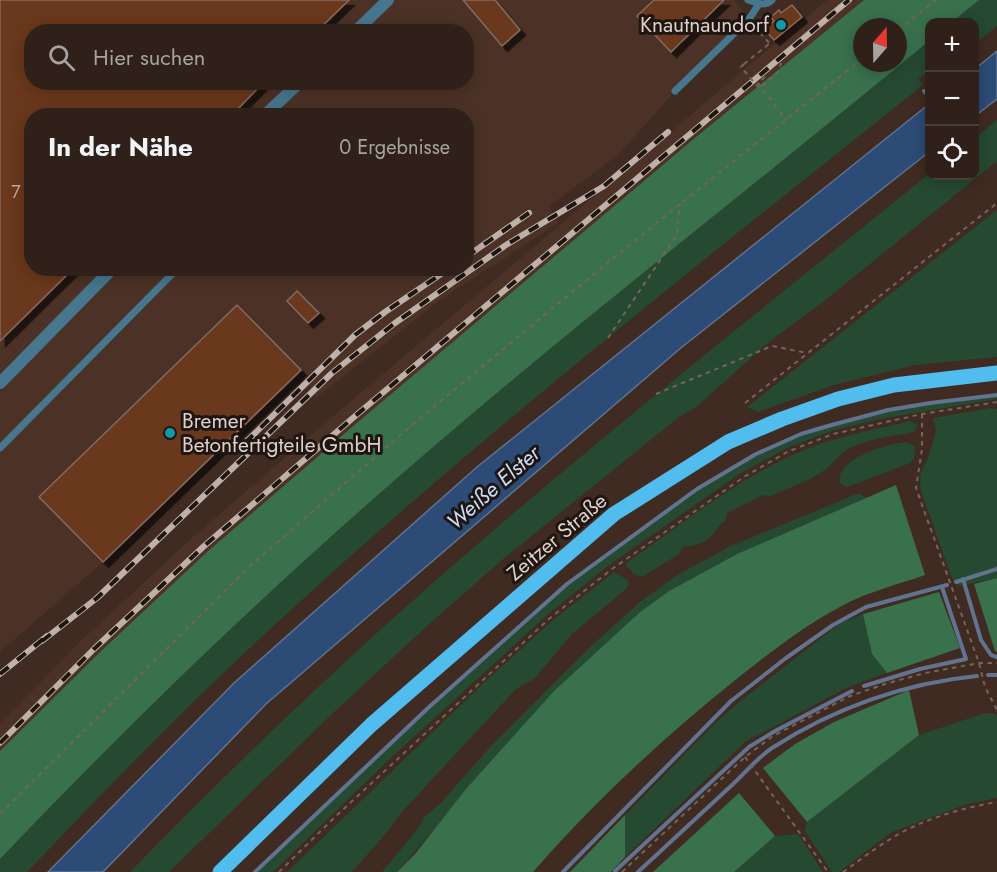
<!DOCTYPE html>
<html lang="de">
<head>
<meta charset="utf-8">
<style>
  body { margin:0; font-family:Jost,sans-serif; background:#372822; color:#f1f3f6 }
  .controls { position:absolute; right:18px; top:18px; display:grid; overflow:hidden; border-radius:12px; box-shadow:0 3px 15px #0003 }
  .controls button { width:54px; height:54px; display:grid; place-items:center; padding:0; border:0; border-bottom:2px solid #4a3e38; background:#2f2019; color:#f1f3f6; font:30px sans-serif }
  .compass { position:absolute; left:853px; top:18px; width:54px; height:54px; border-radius:50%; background:#2f2019; box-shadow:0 3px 15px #0003; rotate:20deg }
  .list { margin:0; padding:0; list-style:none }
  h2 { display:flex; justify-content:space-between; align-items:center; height:78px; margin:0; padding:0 24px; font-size:26px }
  h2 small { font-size:20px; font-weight:400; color:#a7a3a2 }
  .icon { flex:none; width:33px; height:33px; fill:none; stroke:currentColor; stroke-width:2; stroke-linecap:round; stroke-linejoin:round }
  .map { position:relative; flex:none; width:997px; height:872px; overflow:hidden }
  .search { position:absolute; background:#2f2019; box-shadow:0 3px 15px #0003; left:24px; top:24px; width:450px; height:66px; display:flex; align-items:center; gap:15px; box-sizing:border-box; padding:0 21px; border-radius:24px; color:#a7a3a2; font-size:22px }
  .panel { position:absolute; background:#2f2019; box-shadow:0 3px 15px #0003; left:24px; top:108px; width:450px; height:168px; border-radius:24px }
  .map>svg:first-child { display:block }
</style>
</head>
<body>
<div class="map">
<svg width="997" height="872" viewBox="0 0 997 872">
  <defs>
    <filter id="shadow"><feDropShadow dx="5.5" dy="5.5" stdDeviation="0" flood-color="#0009"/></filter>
  </defs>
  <rect width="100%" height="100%" fill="#3f2b21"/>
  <path fill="#4c3226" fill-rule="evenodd" d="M0,0H734L749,19L675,91L618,155L549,206L558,223L436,303L316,398L300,370L103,562L0,652ZM32,32H466V82H32ZM32,116H466V268H32Z
    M827,0H864L696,137L499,303L99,653L0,751V723L84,638L193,537L345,406Z"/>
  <path fill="#264932" d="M979,0H997V26L975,44L974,22H952Z
    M929,41V76L927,73L918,79L923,85C690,271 455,455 238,659C165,728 96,800 27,872H0V859C126,727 257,600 395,480C569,328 752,188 929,41Z
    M997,120V161L823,302L770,341L695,408L679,417L503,559L427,626L332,714L169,872H130C217,783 306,696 399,613C570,460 751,318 929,174L974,176L975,138Z
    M997,210V357L915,365L834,385L758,412L747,407Z
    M997,395V399L880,419L831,431L785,449L741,473L609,565L547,615L392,757L273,872H255L428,708L567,584L697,489L756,454L801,434L828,426L888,410L930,403Z
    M990,408L997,409V578L958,586L952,578L921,491L920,482L921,472L927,461L934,439L936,430L933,418Z
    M910,421L918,425L914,432C894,436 873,438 854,446C841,451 836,461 826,469C810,481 788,488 771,496L763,495L727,513L725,521C717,527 717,530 711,536C704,544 692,546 683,547L679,554L642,577L634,574L625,564C684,523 745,472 812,447C844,435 878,429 910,421Z
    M905,442L915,446L914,458L910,463L847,487L841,484C831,460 888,444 905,442Z
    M859,493L866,498L737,554L669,591L640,612L554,691L397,872H382L417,830L424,817L441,803L491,746L591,646L640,602L677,575L731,546Z
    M614,572L628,580L629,584L626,589L572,634L535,678L515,690L400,814L389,830L352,872H287L488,679L552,621Z
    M863,614L872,654L887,673L846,688L745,742L625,857V815L713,725L738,703L839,624Z
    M985,713L995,714L997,716V798L967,804L892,832L839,872H832L805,831L807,822L919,735Z
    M798,834L823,872H734L775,836Z"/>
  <path fill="#39714d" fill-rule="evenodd" d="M864,0H979L952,22H930L929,41C752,188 569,328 395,480C257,600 126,727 0,859V751L99,653L207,552L358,422L696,137ZM862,27H898V63H862Z
    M896,485L925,575C897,585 866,592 840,607C804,626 771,652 739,677C665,736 595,801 533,872H397L415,854L466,789L554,691L640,612L669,591L737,554Z
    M997,578V652L995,651L974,584Z
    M939,592L960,648L887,673L872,654L863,614Z
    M909,690L919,735L807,822L763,768L795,744L834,722Z
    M739,793L775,836L734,872H653Z
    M625,815V857L611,872H570Z"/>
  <path fill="#2c4b76" stroke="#61738f" stroke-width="1.5" d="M997,51V99L975,116V69Z
    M929,104V152L682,347L266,704L103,872H48L234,683L477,467Z"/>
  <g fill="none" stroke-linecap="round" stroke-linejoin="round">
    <path stroke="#61738f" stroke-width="4" d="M924,91L930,98
      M963,579L981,640L991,655L997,657
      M956,582L997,569
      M988,675H997
      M864,686L920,669L966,659L942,587
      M615,871L749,747L775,731L852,691
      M255,872L428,708L567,584L697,489L756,454L801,434L828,426L888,410L930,403L997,395
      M563,872L731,701L786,658L833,625L866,607L947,585
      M638,872C669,843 701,814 732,785C745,773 757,758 772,748C834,708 905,683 977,676"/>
  </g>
  <path fill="#6b371d" stroke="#836b61" stroke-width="1.5" filter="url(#shadow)" d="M0,0H349L316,32H32V82H264L231,116H32V268H74L0,341Z
    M463,0H495L520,30L502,46Z
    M654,0H724L671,52L637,16Z
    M792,5L802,17L774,40L764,29L774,21L771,17L779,10L781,13Z
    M297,291L319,313L308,323L287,301Z
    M237,305L301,370L103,562L39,497Z"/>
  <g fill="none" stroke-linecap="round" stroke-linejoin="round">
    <path stroke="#76645b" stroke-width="2" stroke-dasharray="4.5 4.5" stroke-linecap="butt" d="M754,26L772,46
      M898,30L936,0
      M744,64L769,44
      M765,77L758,83L786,120
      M762,86L779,71L781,63
      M608,338L677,235L680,204
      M656,394L772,346L807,353
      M745,403L997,203
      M922,414V449L916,488L979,663L985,687L997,710
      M745,757L828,872
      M0,814L249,567L412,425L578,287L680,204L862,59
      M279,872L336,816L550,618L612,569L744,477L787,452L833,434L922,414L997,402
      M622,872L745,757L773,736L850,696L885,684L925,673L979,663H997
      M843,872C859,861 875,848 892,838C923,819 962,808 997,802"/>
    <path stroke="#47778f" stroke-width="7" d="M748,0C757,3 765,7 772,0
      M675,91L749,19L759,4
      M0,448L178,268"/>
    <path stroke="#47778f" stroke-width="12" d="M355,32L388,0
      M264,116L300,82
      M0,383L113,268"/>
    <path stroke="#51bdef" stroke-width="15" d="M220,872L371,725L614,514L728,442L782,419L838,399L894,385L997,373"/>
    <g stroke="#bfb0a9" stroke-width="6">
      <path id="rail" d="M466,257L529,213
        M245,443L355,335L385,312L450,268
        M42,641L97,598L332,373L395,323L506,245L604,186L668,132
        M0,674L47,636
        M0,743L94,649L203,547L354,417L849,0"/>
    </g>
    <use href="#rail" stroke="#1f1611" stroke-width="4" stroke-dasharray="11" stroke-linecap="butt"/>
    <path stroke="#76645b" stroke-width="2" stroke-dasharray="4.5 4.5" stroke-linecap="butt" d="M744,64L741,67L759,88L762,86"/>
  </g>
  <g fill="#0f9aa8" stroke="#1f1611" stroke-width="2">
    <circle cx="781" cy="25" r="6"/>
    <circle cx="170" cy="433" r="6"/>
  </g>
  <g text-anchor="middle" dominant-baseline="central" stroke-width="6" stroke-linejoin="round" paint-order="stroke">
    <g font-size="18" fill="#c1aa9f">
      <text x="16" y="192">7</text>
    </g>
    <g font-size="21" fill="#ded0ca" stroke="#1f1611" text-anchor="end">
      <text x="769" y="25">Knautnaundorf</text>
      <text x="182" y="421" text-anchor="start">Bremer<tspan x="182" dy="24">Betonfertigteile GmbH</tspan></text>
    </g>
    <g font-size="21" fill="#ded0ca" stroke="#1f1611">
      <text transform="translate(557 537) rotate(-40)">Zeitzer Straße</text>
    </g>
    <g font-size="22" font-style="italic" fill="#c8dcf9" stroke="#1f1611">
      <text transform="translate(493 487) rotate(-41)">Weiße Elster</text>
    </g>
  </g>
</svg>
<div class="controls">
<button>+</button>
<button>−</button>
<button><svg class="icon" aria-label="locate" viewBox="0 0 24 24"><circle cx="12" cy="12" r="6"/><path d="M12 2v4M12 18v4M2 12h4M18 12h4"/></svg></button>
</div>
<svg class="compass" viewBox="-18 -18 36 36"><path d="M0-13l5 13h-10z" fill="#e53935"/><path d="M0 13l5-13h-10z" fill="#a7a3a2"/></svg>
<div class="search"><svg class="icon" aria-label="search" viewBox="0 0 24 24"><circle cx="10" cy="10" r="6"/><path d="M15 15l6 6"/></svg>Hier suchen</div>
<section class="panel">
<h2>In der Nähe<small>0 Ergebnisse</small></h2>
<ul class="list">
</ul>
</section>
</div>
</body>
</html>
